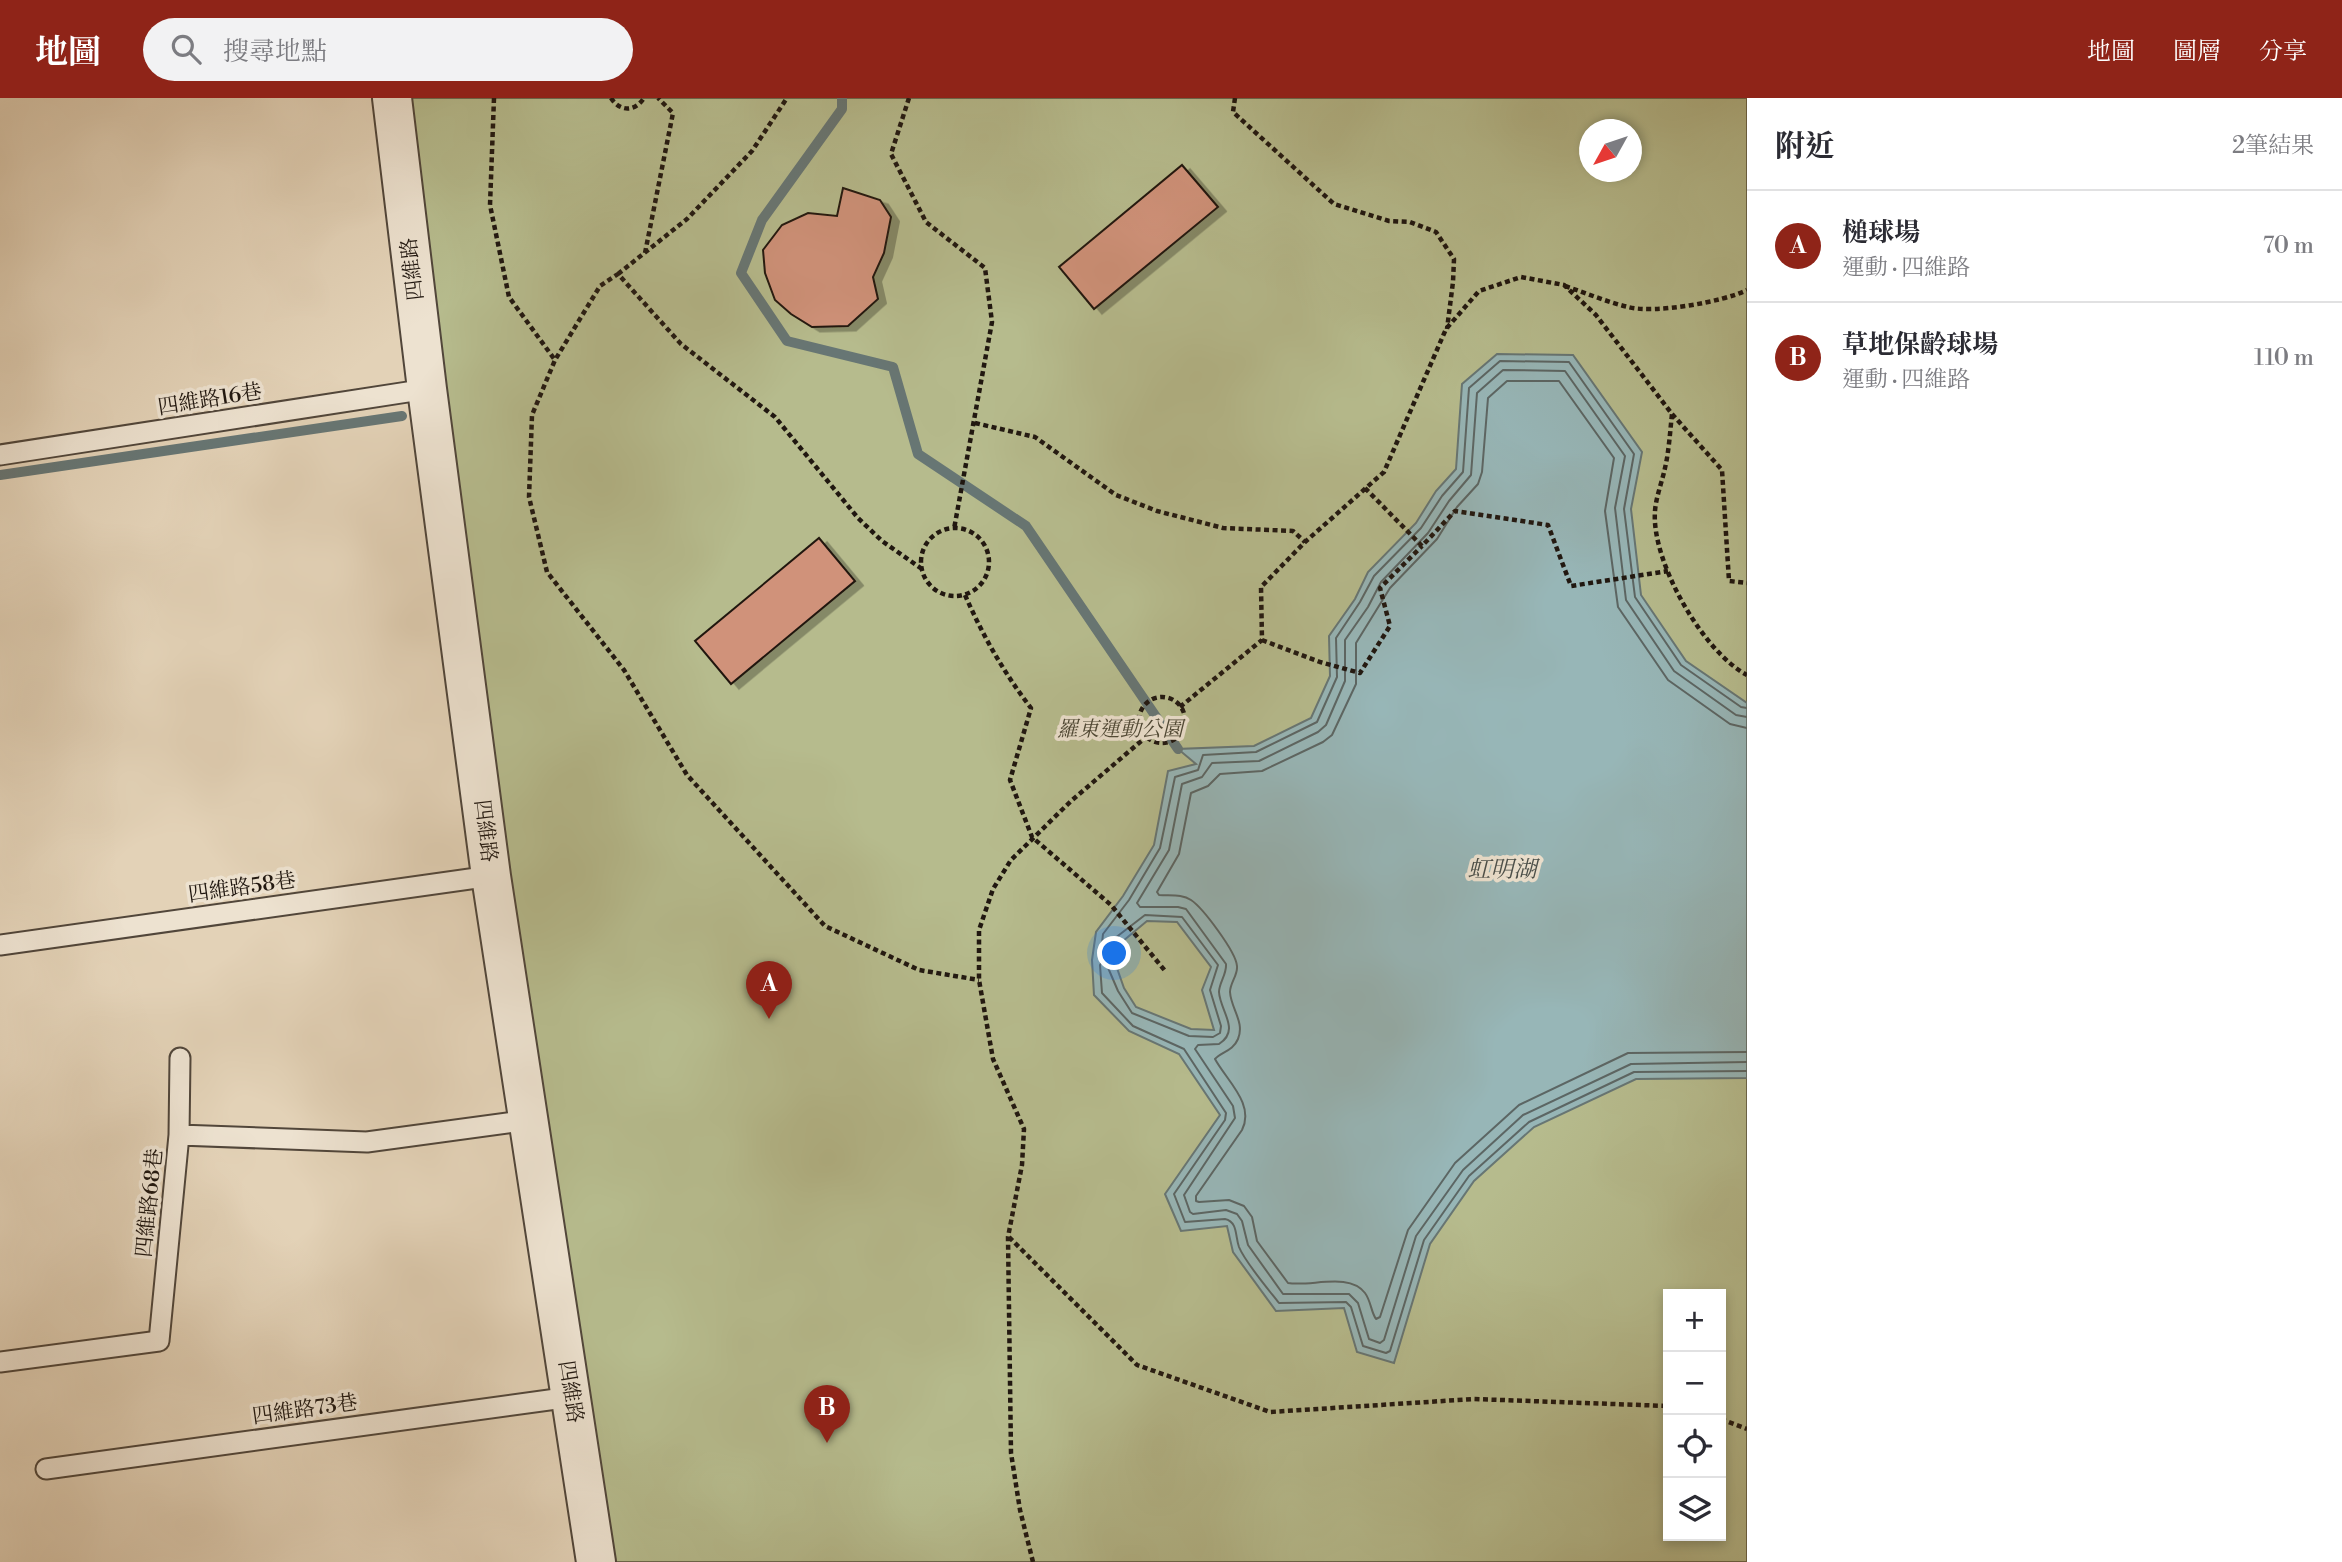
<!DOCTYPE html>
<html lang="zh-TW">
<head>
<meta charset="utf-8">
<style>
  body { margin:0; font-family:"Libre Bodoni","Noto Serif TC",serif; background:#f2f2f3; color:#2b2b33 }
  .controls { position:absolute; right:21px; bottom:21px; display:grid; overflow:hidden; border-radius:0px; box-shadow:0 4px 10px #0003 }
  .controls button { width:63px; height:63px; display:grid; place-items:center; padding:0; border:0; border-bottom:2px solid #e1e1e2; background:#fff; color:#2b2b33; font:35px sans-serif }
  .compass { position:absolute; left:1579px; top:21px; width:63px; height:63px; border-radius:50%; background:#fff; box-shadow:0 4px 10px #0003; rotate:230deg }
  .you { position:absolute; left:1115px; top:856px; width:24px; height:24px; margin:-18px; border:5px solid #fff; border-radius:50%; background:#1a73e8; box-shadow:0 0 0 10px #1a73e833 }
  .badge { display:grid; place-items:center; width:46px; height:46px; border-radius:50%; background:#8f2418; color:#fff; font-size:23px; font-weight:700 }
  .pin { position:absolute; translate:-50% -58px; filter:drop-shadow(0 2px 4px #0008) }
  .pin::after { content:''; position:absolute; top:37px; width:24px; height:21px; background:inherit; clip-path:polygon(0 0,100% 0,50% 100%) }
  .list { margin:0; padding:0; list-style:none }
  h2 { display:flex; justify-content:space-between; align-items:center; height:91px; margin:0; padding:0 28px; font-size:30px }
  h2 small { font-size:23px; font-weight:400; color:#7c7c81 }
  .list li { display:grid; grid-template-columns:46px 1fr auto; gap:21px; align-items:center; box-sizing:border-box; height:112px; padding:0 28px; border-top:2px solid #e1e1e2 }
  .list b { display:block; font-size:26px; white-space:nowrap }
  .list p { margin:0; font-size:23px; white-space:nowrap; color:#7c7c81 }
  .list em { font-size:23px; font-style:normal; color:#7c7c81 }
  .icon { flex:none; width:38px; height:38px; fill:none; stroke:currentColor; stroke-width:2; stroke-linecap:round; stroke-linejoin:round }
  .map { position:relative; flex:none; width:1747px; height:1464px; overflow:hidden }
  header { display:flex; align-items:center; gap:42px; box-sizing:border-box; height:98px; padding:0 35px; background:#8f2418; color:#fff }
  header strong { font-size:33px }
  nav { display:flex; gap:38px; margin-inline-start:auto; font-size:24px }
  .search { width:490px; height:63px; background:#f2f2f3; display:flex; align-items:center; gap:18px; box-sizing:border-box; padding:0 24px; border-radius:38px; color:#7c7c81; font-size:26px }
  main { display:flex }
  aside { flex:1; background:#fff }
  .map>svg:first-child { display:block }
</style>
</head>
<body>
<header>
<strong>地圖</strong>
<div class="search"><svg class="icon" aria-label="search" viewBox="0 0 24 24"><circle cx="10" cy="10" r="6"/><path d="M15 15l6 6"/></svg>搜尋地點</div>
<nav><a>地圖</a><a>圖層</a><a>分享</a></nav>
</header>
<main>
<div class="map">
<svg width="1747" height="1464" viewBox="0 0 1747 1464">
  <defs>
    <filter id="shadow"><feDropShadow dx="8" dy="4.5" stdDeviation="0" flood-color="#0004"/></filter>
  </defs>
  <rect width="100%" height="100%" fill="#e3d2b7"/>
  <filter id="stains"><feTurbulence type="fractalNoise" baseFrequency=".00286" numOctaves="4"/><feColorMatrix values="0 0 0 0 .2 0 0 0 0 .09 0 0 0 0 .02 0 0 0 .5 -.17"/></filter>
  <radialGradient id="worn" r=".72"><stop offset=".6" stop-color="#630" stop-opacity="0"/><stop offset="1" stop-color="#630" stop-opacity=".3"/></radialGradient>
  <path fill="#b6bb8d" stroke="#6b694e" stroke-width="2" fill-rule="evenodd" d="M406,0H1747V1464H615L482,608ZM1590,32H1632V74H1590ZM1668,1196H1721V1438H1668Z"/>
  <path fill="#97b6b7" stroke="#677674" stroke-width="2" fill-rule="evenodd" d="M1497,256L1573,257L1642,354L1631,411L1641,497L1686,563L1747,605V980L1636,981L1534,1029L1474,1083L1430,1146L1394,1265L1357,1254L1344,1210L1276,1213L1233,1154L1227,1128L1181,1133L1165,1096L1220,1017L1179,956L1129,933L1094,897L1092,862L1096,834L1123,798L1154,747L1168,673L1196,666L1178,651L1254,648L1311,620L1330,578L1329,538L1355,501L1368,474L1416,425L1436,393L1456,371L1462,286ZM1147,823L1177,824L1211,869L1202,892L1214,932L1191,931L1136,909L1124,890L1111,853Z"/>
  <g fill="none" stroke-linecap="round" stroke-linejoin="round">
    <path stroke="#5c6664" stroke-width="2" d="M1747,610L1741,609L1681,567L1635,499L1624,411L1634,356L1569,264L1500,263L1469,290L1463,374L1442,398L1421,430L1374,478L1360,504L1336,540L1337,579L1317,624L1256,654L1203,657L1198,672L1175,679L1160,750L1129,802L1103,836L1102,845L1106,847L1145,817L1182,819L1218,867L1210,892L1221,928L1220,935L1213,939L1189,938L1132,915L1118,893L1106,865L1102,864L1100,867L1102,895L1133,928L1184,951L1226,1015L1225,1022L1174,1096L1185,1124L1225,1121C1238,1124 1235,1138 1239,1149C1245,1164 1268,1191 1279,1205L1346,1204L1351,1209L1363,1248L1386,1255L1390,1253L1424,1142L1469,1078L1529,1024L1634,974L1747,973
      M1747,619L1736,617L1674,573L1626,502L1615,410L1625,358L1565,273L1503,272L1477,295L1471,377L1449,403L1428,435L1381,484L1368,509L1345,542V583L1326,627L1318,634L1259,663L1212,665L1202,679L1182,686L1169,752L1137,805L1140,809H1178L1186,811L1226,866C1227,876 1219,885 1219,894C1220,913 1241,932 1219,946L1198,947L1195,951L1233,1008L1235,1020L1184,1097L1190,1114L1193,1116L1226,1112L1237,1116L1242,1123L1248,1147L1283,1196H1349L1358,1205L1369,1241L1380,1245L1384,1242L1416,1138L1463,1072L1523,1017L1631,966L1747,964
      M1747,630L1730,626L1668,582L1618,509L1605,413L1614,360L1559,283H1507L1488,300L1482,374L1478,386L1457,409L1437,441L1390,490L1356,545V586L1332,637L1323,644L1262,673L1220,676L1208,688L1191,695L1179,756L1157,794L1159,797C1170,798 1182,796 1191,802C1203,810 1236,854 1237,868C1238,877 1230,885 1230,894C1231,911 1245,924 1238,941C1233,953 1221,954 1215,961C1227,983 1255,1006 1242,1032L1196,1098V1103L1199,1104L1229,1102L1244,1108L1252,1119L1257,1143L1288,1185C1311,1189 1349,1174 1365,1195C1371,1203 1371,1214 1376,1221L1380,1219L1408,1132L1455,1065L1519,1007L1628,955L1747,954"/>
    <path stroke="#677674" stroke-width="10" d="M842,0V11L762,122L741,175L787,243L893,269L918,356L1026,428L1178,651
      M0,377L402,318"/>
  </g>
  <path fill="#d0927a" stroke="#201710" stroke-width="2" filter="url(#shadow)" d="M1182,67L1218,109L1094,211L1059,169Z
    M843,90L880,102L891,119L884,155L873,179L878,201L848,228L812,229L791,216L775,202L765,175L763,152L782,127L808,115L837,118Z
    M819,440L855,483L731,586L695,543Z"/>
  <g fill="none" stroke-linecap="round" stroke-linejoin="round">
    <g stroke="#51463a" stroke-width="23">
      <path id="service" d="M0,357L427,291
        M0,847L491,778
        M179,1037L180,960
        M0,1264L159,1243L179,1037L367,1044L529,1022
        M46,1371L571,1299"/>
    </g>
    <g stroke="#51463a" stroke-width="42">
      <path id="minor" d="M392,0L427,291L491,778L596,1464"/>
    </g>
    <path stroke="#201710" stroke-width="4.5" stroke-dasharray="5 3.5" stroke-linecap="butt" d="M494,0L490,107L509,199L555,262
      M611,0C620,14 635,14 644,0
      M909,0L891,56L926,124L985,170L992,224L954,431
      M1235,0L1233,14L1334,106L1389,123L1410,124L1436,134L1454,161L1453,184L1447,231
      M645,155L673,15L658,0
      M618,176L687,121L752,53L787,0
      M1565,188C1586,195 1607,204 1628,209C1654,216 1723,204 1747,192
      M1672,316L1722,372L1729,483L1747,485
      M975,325L1035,339L1116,397L1157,413L1223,430L1293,433L1305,444
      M1365,390L1422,448L1455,413L1548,427L1571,488L1668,473
      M921 464a34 34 0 1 1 68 0a34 34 0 1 1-68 0Z
      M922,471L882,443L858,420L775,319L681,246L618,176L600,188L555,262L532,317L529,399L547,474L624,572L687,677L825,828L919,872L979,882
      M965,497C983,538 1004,575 1031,610L1010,682L1032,739L1111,807L1166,874
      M1262,542L1320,564L1360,575L1390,528L1380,490L1422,448
      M1139 622a23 23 0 1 1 46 0a23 23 0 1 1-46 0Z
      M1180,609L1262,542L1261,489L1305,444L1384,374L1446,231L1479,193L1521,179L1564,187L1596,217L1672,316C1670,334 1669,353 1665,370C1662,384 1656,399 1655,413C1651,463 1703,554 1747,577
      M1009,1139L1137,1267L1270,1314L1474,1301L1668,1308
      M1721,1321L1747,1331
      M1033,1464L1020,1412L1011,1355L1008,1139L1022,1067L1024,1031L993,961L979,882V832L993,791L1011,762L1071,703L1146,639"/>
    <use href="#service" stroke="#ede2d0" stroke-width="19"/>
    <use href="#minor" stroke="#ede2d0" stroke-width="38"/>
  </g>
  <g text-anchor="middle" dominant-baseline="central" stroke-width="7" stroke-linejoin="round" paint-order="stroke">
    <g font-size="21" fill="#201710" stroke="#ede2d0">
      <text transform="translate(413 171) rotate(-97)">四維路</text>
      <text transform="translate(210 302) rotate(-9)">四維路16巷</text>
      <text transform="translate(485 733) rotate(83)">四維路</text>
      <text transform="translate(242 790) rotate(-8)">四維路58巷</text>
      <text transform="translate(150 1105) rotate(-84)">四維路68巷</text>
      <text transform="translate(570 1294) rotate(81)">四維路</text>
      <text transform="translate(305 1312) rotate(-8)">四維路73巷</text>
    </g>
    <g font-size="21" font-style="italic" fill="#4d4836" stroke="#ede2d0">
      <text x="1120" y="632">羅東運動公園</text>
    </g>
    <g font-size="23" font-style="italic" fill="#4a4f4a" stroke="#ede2d0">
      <text x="1502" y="772">虹明湖</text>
    </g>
  </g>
  <rect width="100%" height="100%" filter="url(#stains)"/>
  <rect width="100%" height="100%" fill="url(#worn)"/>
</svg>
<div class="controls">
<button>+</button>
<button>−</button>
<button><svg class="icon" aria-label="locate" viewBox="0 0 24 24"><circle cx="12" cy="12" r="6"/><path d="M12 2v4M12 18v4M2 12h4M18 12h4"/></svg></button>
<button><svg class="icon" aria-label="layers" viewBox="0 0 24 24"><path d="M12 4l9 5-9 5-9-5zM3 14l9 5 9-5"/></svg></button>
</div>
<svg class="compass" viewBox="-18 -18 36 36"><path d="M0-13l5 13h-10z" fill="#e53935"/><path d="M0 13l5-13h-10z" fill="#7c7c81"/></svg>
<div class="you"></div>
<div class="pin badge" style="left:769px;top:921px">A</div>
<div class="pin badge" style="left:827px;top:1345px">B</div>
</div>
<aside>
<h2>附近<small>2筆結果</small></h2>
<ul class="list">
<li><span class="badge">A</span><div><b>槌球場</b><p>運動 · 四維路</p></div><em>70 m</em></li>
<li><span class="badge">B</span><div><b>草地保齡球場</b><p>運動 · 四維路</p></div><em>110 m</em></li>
</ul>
</aside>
</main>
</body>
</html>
